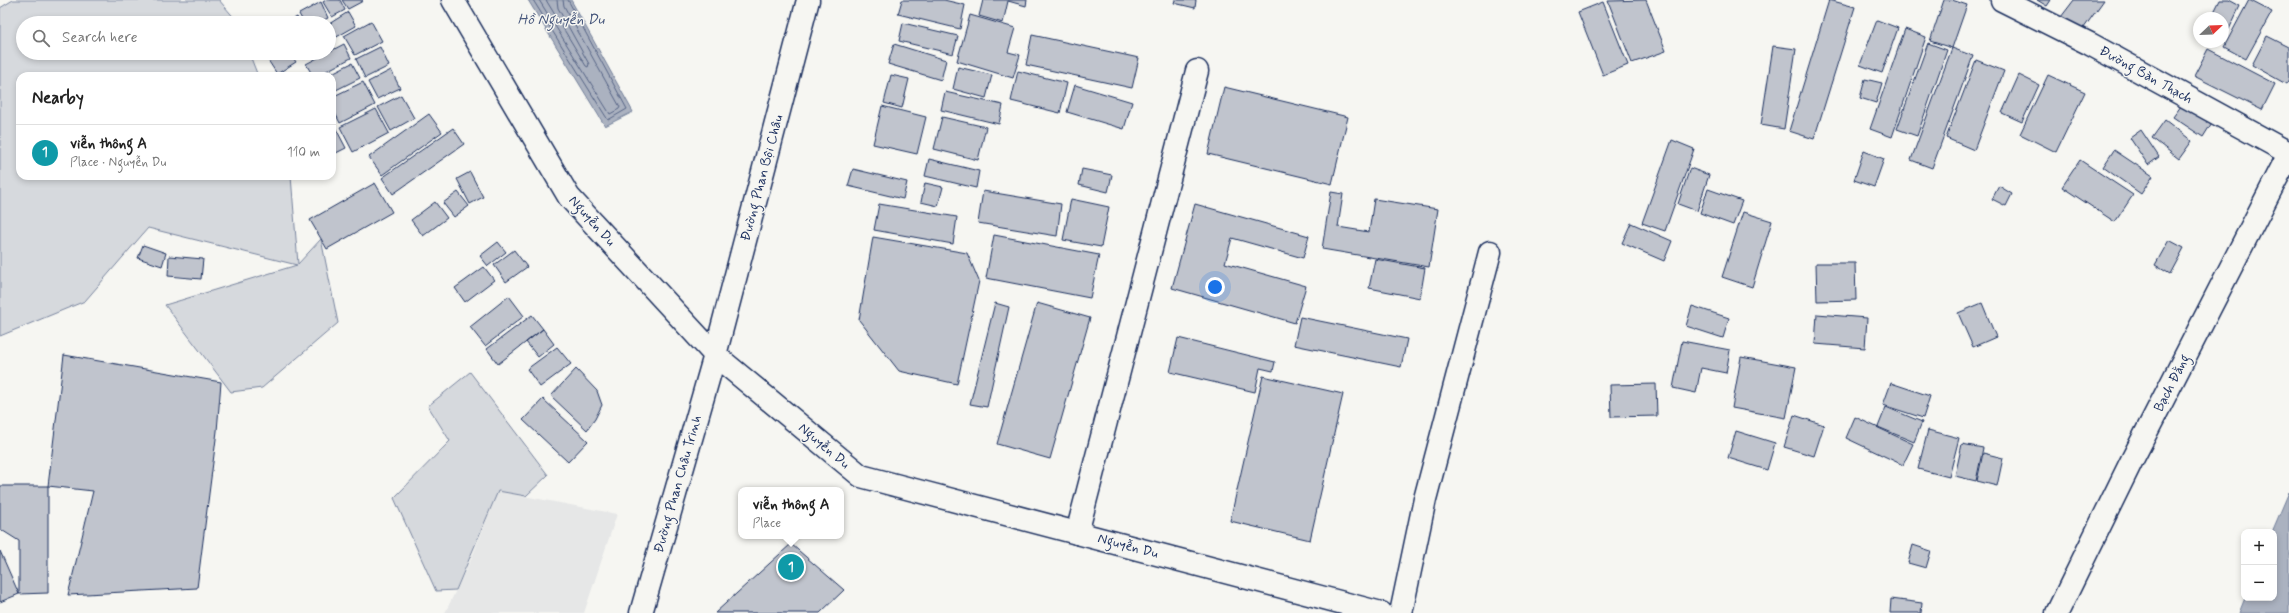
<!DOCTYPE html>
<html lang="en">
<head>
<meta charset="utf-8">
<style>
  body { margin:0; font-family:Mynerve,sans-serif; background:#f2f2f2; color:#222 }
  .controls { position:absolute; right:12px; bottom:12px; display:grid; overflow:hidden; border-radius:8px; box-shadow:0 2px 6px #0003 }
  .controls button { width:36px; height:36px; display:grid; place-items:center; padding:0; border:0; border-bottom:1px solid #e0e0e0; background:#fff; color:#222; font:20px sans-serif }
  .compass { position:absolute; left:2193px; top:12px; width:36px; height:36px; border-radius:50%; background:#fff; box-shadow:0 2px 6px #0003; rotate:67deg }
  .you { position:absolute; left:1215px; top:287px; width:14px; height:14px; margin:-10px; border:3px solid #fff; border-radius:50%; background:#1a73e8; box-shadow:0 0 0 6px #1a73e833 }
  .badge { display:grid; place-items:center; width:26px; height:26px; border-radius:50%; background:#d1495b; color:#fff; font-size:13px; font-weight:700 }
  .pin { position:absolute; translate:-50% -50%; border:2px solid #fff; box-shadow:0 1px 4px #0006 }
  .popup { position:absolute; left:738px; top:487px; width:106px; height:52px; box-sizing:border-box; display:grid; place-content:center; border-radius:8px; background:#fff; filter:drop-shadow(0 1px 3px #0005); font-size:13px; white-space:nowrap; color:#767676 }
  .popup b { font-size:15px; color:#222 }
  .popup::after { content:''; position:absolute; left:50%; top:100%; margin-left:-8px; border:8px solid transparent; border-top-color:#fff }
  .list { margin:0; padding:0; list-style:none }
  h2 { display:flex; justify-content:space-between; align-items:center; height:52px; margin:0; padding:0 16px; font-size:17px }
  h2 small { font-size:13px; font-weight:400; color:#767676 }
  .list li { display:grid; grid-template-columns:26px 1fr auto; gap:12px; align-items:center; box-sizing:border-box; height:56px; padding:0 16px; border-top:1px solid #e0e0e0 }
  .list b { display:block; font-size:15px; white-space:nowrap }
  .list p { margin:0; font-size:13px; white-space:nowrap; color:#767676 }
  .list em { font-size:13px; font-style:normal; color:#767676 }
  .icon { flex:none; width:22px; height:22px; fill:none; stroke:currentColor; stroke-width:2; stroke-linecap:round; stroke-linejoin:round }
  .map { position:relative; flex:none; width:2289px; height:613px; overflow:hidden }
  .search { position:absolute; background:#fff; box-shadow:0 2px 6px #0003; left:16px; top:16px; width:320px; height:44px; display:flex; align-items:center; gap:10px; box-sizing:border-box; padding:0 14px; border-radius:22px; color:#767676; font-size:15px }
  .panel { position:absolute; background:#fff; box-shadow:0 2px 6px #0003; left:16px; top:72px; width:320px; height:108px; border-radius:12px }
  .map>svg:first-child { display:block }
</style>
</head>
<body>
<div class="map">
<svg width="2289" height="613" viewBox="0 0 2289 613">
  <rect width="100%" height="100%" fill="#f6f6f2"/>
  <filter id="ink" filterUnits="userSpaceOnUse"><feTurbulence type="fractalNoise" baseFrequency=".025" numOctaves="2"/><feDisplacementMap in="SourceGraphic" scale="8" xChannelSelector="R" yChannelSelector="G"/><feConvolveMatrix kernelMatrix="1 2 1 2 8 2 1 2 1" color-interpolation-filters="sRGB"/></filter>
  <g filter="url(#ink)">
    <path fill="#e6e7e7" d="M498,491L617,514L584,613H445L472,557Z"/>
    <path fill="#d6d9dd" stroke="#78849e" d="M13,0H219L236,20L237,23H23V53H249L258,76H20V176H291L298,264L321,239L338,323L262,388L231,392L165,305L297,265L148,228L85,301L0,336V8Z
      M470,372L548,475L526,496L498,491L456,590L436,591L394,498L450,441L428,406Z"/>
    <path fill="#abb2c0" stroke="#717e99" d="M528,0H571L633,112L605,126Z
      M2289,492V613H2239L2245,598H2274L2272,532Z"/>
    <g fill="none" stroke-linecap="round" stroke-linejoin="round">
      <path stroke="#556385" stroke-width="1" d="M533,0L608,120L627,109L568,0
        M539,0L610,114L619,109L620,107L564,6L563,0
        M546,0L586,66L588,67L589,64L558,8L557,0"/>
    </g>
    <path fill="#c0c4cd" stroke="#1b2f5e" d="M326,0H340L345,10L332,17L323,2Z
      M342,0H362L363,1L348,9Z
      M902,0H944L965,5L960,29L898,14Z
      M983,0H1027L1026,6L1008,1L1003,23L979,16Z
      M1175,0H1196L1195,8L1174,3Z
      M1646,0L1666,51L1632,63L1608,1Z
      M1829,0L1855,7L1814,139L1789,131Z
      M1944,0H1952L1967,5L1952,48L1930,41Z
      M2037,0H2051L2047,6Z
      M2074,0H2104L2081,32L2061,17Z
      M2220,0H2229L2240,6L2224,40L2223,18H2211Z
      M2249,0L2272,12L2246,59L2224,47Z
      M321,2L328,18L318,23H304L299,14Z
      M1603,2L1628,65L1603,75L1578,12Z
      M348,12L356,26L333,39L329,32V24Z
      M970,15L1015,28L1008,52L1020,55L1013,78L957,61Z
      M297,17L300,23H286Z
      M1877,20L1898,28L1882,73L1860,65Z
      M371,21L382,41L355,55L344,36Z
      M903,23L958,36L953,54L899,41Z
      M1905,29L1926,37L1892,137L1870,129Z
      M1032,35L1139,58L1132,88L1026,65Z
      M2267,36L2289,47V79L2286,84L2252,65Z
      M1928,43L1947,50L1917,136L1897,129Z
      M344,44L351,58L317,76H313L306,64Z
      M894,44L946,60L941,80L888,64Z
      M1773,46L1796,49L1784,129L1761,125Z
      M380,47L389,66L365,78L356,59Z
      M1952,48L1973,56L1932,168L1911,160Z
      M2208,49L2275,84L2262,110L2194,76Z
      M273,53H290L296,62L277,74L266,57Z
      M300,53H314L304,59Z
      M1976,60L2004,71L1974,150L1946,138Z
      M352,63L360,78L332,92V76H326Z
      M958,67L992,75L986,98L953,89Z
      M391,70L400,88L377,99L368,82Z
      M1018,71L1067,83L1060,113L1011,101Z
      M891,75L909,79L902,108L884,103Z
      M2019,75L2039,85L2022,122L2002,113Z
      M2048,75L2085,92L2056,152L2020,134Z
      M1865,79L1882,83L1876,103L1860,98Z
      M363,82L375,105L340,123L332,107V97Z
      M1075,85L1132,102L1124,129L1067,112Z
      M1224,87L1348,117L1332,184L1208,154Z
      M945,92L1003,105L999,124L941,110Z
      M401,95L414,118L391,131L378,107Z
      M2184,102L2213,121L2203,137L2173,117Z
      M882,106L926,117L917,154L873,144Z
      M376,109L389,133L353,152L340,127Z
      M429,114L442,132L382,175L369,157Z
      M942,117L986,127L978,160L934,149Z
      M2165,120L2192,141L2179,159L2152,138Z
      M332,125H334L346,148L332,155Z
      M453,128L464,144L393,194L382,178Z
      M2141,130L2159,157L2148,165L2130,138Z
      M1672,140L1694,149L1665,231L1642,223Z
      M2114,150L2153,176L2141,194L2103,167Z
      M1864,151L1884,159L1874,187L1854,180Z
      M929,159L979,171L976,188L925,176Z
      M2080,160L2133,195L2115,222L2062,187Z
      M1690,168L1709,175L1697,211L1678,204Z
      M853,169L907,182L903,199L848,186Z
      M1082,169L1112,175L1108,192L1079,185Z
      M470,172L483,197L470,204L457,179Z
      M375,183L392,212L327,249L310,220Z
      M925,183L943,187L938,206L921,202Z
      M1999,186L2012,194L2006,206L1992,199Z
      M1708,189L1742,201L1733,225L1700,213Z
      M983,191L1061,204L1057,236L978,223Z
      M458,192L469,206L454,217L443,203Z
      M1331,192L1343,194L1338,227L1369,232L1374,199L1438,209L1429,267L1322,249Z
      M1071,199L1109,207L1101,247L1063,240Z
      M435,202L447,218L423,236L411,220Z
      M879,204L957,217L953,244L874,230Z
      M1195,204L1309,236L1303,258L1232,238L1225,263L1306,286L1295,323L1172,288Z
      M1743,212L1772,221L1752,287L1722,277Z
      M1631,223L1672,241L1664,261L1622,243Z
      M994,235L1099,255L1090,298L986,278Z
      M873,237L967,253L979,281L957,384L899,371L859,320Z
      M2169,240L2184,248L2170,274L2155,265Z
      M498,242L506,252L488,266L480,256Z
      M143,245L166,253L162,266L138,258Z
      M514,250L527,267L506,282L494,265Z
      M169,256L203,259L201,279L168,276Z
      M1375,259L1425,268L1420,298L1369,288Z
      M1816,263H1855L1856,300L1817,301Z
      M484,267L494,280L465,302L455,288Z
      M509,296L524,316L485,346L470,327Z
      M995,303L1009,307L987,407L970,404Z
      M1037,303L1090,318L1050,459L997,444Z
      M1982,303L1996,337L1973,347L1958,313Z
      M1692,306L1729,318L1723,338L1686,326Z
      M1817,314L1867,318L1865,348L1815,344Z
      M532,315L543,329L498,364L487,349Z
      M1300,317L1407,339L1401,367L1294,345Z
      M543,329L554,344L538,357L526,342Z
      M1178,338L1275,362L1273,371L1260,368L1255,392L1170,372Z
      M1682,341L1730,350L1726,373L1701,368L1696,393L1673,388Z
      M557,347L571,364L540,387L527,369Z
      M64,355L221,382L217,431L197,588L68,595L93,491L48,486Z
      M1741,357L1796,367L1786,418L1732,408Z
      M576,369L597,391L602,405L595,419L587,430L551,396Z
      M1263,376L1343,394L1310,540L1230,521Z
      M1891,383L1930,396L1923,418L1883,405Z
      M1656,384L1657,416L1611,417L1610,385Z
      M543,399L588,441L568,462L523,420Z
      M1886,407L1922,422L1914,442L1878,427Z
      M1794,415L1824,425L1814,456L1784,447Z
      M1855,417L1913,444L1903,465L1846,438Z
      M1928,430L1959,438L1949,477L1918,469Z
      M1736,431L1775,443L1767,470L1728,458Z
      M1962,444L1983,448L1976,481L1955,476Z
      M1983,453L2003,458L1997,486L1977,481Z
      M0,486H48V593L19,594V541L0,529Z
      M791,544L844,590L820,613H715Z
      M1913,545L1931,551L1926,568L1908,563Z
      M0,551L19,594L0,602Z
      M1891,599L1922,603L1921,613H1890Z"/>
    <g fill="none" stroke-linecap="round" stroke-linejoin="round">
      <g stroke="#1b2f5e" stroke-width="25">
        <path id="street" d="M2002,0L2090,44L2289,153
          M1077,533L1197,71
          M1401,613L1425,499L1490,252"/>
      </g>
      <g stroke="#1b2f5e" stroke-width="25">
        <path id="secondary" d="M453,0L569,197L715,355L861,476L1381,613
          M2057,613L2132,460L2289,154"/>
      </g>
      <g stroke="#1b2f5e" stroke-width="25">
        <path id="primary" d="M641,613L715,355L808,0"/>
      </g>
      <use href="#street" stroke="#f6f6f2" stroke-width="22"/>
      <use href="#secondary" stroke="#f6f6f2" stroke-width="22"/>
      <use href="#primary" stroke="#f6f6f2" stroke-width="22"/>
    </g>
  </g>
  <g text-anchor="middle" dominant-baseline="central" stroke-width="3" stroke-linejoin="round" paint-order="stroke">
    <g font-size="14" fill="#1b2f5e" stroke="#f6f6f2">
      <text transform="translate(2146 75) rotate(29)">Đường Bàn Thạch</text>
      <text transform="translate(762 178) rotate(-75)">Đường Phan Bội Châu</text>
      <text transform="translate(592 221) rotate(48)">Nguyễn Du</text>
      <text transform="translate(2172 383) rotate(-63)">Bạch Đằng</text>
      <text transform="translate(824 446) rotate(40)">Nguyễn Du</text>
      <text transform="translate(678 484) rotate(-74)">Đường Phan Châu Trinh</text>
      <text transform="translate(1128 546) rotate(15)">Nguyễn Du</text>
    </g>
    <g font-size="15" font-style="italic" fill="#46567b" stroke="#f6f6f2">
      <text x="561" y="20">Hồ Nguyễn Du</text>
    </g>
  </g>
</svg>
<div class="controls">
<button>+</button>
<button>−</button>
</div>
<svg class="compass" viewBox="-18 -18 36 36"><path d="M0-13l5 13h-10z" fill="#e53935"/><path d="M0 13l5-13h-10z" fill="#767676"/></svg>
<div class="you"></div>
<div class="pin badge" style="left:791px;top:567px;background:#0f9aa8">1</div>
<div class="popup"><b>viễn thông A</b>Place</div>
<div class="search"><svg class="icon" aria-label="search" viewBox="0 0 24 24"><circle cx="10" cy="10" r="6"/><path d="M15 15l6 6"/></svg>Search here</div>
<section class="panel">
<h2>Nearby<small></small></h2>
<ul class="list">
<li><span class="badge" style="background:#0f9aa8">1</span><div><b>viễn thông A</b><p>Place · Nguyễn Du</p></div><em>110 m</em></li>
</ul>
</section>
</div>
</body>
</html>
